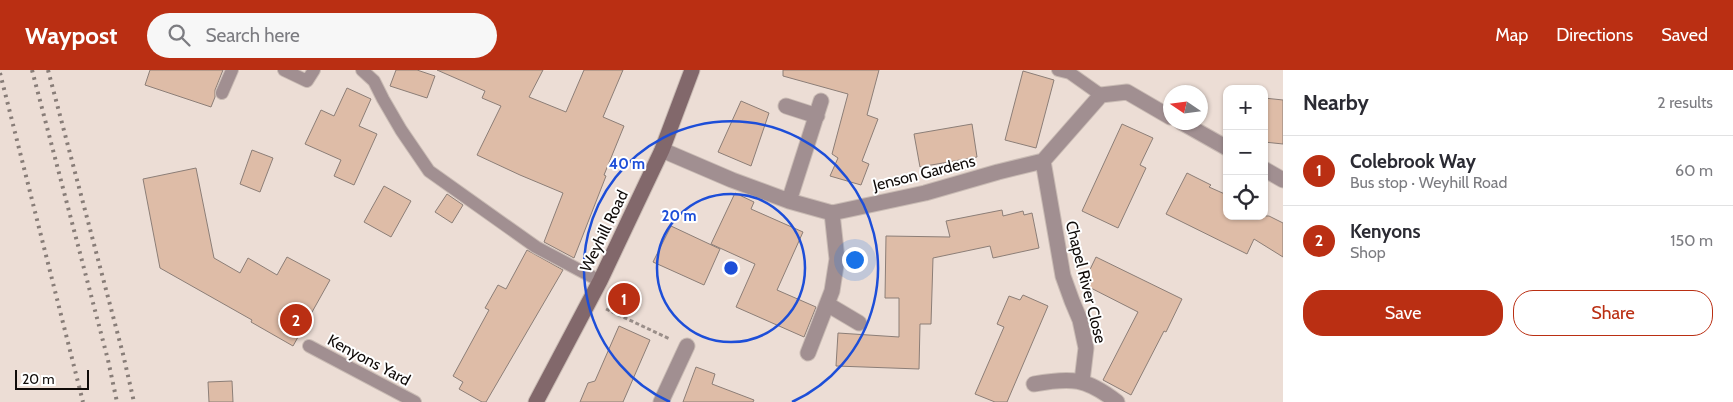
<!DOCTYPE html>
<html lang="en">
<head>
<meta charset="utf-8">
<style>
  body { margin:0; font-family:Cabin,sans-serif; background:#f7f7f7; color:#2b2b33 }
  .controls { position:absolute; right:15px; top:15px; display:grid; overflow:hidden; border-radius:10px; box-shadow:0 1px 4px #0004 }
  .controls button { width:45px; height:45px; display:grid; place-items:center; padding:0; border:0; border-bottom:1px solid #e1e1e2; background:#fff; color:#2b2b33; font:25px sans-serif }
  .compass { position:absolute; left:1163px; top:15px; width:45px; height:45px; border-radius:50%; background:#fff; box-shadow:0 1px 4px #0004; rotate:283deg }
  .scale { position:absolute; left:15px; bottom:12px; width:74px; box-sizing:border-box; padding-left:5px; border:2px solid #100b09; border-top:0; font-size:14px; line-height:18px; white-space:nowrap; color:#100b09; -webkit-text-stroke:4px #fff; paint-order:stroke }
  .you { position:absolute; left:854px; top:189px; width:18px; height:18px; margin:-12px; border:4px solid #fff; border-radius:50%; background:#1a73e8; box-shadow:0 0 0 8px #1a73e833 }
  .badge { display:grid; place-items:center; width:32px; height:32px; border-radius:50%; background:#ba2f13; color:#fff; font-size:16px; font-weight:700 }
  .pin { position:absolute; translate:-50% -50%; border:2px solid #fff; box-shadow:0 1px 5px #0006 }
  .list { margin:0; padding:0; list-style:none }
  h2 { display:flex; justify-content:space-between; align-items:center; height:65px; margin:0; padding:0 20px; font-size:21px }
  h2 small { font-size:16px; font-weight:400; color:#7c7c81 }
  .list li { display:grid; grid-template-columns:32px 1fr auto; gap:15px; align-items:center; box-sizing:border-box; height:70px; padding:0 20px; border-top:1px solid #e1e1e2 }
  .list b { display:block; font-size:19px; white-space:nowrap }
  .list p { margin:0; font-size:16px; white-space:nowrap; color:#7c7c81 }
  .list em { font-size:16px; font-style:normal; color:#7c7c81 }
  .actions { display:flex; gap:10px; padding:15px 20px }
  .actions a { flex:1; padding:11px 0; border:1px solid #ba2f13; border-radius:20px; text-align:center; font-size:18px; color:#ba2f13 }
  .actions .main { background:#ba2f13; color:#fff }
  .icon { flex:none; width:28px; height:28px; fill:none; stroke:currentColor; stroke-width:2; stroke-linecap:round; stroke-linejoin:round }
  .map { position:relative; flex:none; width:1283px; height:332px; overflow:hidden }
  header { display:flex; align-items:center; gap:30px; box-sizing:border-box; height:70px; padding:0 25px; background:#ba2f13; color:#fff }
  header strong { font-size:24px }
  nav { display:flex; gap:28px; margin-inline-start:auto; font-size:18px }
  .search { width:350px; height:45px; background:#f7f7f7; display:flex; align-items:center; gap:12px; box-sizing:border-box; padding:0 18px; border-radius:28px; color:#7c7c81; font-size:19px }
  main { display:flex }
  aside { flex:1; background:#fff }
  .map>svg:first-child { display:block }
</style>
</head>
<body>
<header>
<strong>Waypost</strong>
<div class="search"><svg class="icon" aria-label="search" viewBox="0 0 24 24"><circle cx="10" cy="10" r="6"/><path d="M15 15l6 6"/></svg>Search here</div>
<nav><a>Map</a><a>Directions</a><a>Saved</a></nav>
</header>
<main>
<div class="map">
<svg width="1283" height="332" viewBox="0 0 1283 332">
  <rect width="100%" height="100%" fill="#ecddd5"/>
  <path fill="#debca7" stroke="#8c7e77" d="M150,0H223L215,20V27L211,37L145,15Z
    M396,0H417L435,6L427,28L390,16Z
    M437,0H543L529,27L566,42L584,0H623L603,47L624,56L604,105L606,106L574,188L544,172L563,123L520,105L477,85L501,36L482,28L485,21Z
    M783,0H879L867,45L878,49L862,91L869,94L861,115L830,106L838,88L832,84L848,24L783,6Z
    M1023,1L1054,10L1036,78L1005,70Z
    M347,18L371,29L359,56L377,64L354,115L334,106L341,90L305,74L321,40L334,46Z
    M1264,28L1283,30V74L1264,72Z
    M741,31L769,43L751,96L718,82Z
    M972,54L977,87L920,97L914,64Z
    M1122,54L1153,68L1140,95L1146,98L1118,158L1082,141Z
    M252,80L273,88L260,122L240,114Z
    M196,98L214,188L240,203L248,188L277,205L287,187L330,210L293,276L251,252L252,250L160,198L143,109Z
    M1187,103L1211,115L1209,117L1227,125V146H1269L1283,153V187L1254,169L1247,184L1166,144Z
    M384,116L411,131L391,167L364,152Z
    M735,123L754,132L751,139L803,162L777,220L816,237L804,267L736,237L755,194L711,174Z
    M447,124L463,135L452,153L435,142Z
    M1002,140L1003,146L1023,141L1024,145L1032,143L1039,178L993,188L990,176L933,188L931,254H920L919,299L836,296L838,263L899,267V228H885L886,166L950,167L946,151Z
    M671,156L720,179L704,215L653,192Z
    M527,180L563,200L486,332H482L459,319L463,312L453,306L489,240L485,238L498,215L506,219Z
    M1096,187L1182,229L1166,262L1164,261L1131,325L1103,310L1138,242L1083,214Z
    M1023,225L1048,236L1007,332H995L975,324L1004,257L997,254L1009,226L1020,230Z
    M619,256L650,270L623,332H580L588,313L595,311Z
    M696,297L715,304L712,314L754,330L753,332H683Z
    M232,311L233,332H209L208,312Z"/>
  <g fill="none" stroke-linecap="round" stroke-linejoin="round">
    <g stroke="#c9bbb4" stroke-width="14">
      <path id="lane" d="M284,0L307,11L314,0
        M362,0L374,11L383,29L401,60L429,101L536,177L600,211
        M1058,0L1070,3L1101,25
        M222,23L232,0
        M309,276L415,332"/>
    </g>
    <g stroke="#c9bbb4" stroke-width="17">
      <path id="street" d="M786,36L817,46
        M1181,52L1227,78
        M662,80L732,110L789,131L832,143L925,123L998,102L1043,91L1101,25L1127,22L1170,47
        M1043,91L1063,206L1072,231L1080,250L1086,278L1082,311
        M1264,99L1283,110
        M789,131L821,31
        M827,234L859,253
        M808,283L832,221L837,189L832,143
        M1034,314C1072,307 1086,308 1117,332
        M661,332L687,276"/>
    </g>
    <g stroke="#c9bbb4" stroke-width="17">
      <path id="secondary" d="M536,332L600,211L662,80L692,0"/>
    </g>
    <path stroke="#9a8e89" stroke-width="3" stroke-dasharray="4 2.5" stroke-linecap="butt" d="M606,239L670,269"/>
    <use href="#lane" stroke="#a18f91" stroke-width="12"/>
    <use href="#street" stroke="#a18f91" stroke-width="15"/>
    <use href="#secondary" stroke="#82686b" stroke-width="15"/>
    <path stroke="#887d78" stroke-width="4" stroke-dasharray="2.5 5" stroke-linecap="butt" d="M32,0L108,290L117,332
      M48,0L123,284L134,332
      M0,3L83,332"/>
  </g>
  <g fill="none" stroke="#1d4ed8" stroke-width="2.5">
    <circle cx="731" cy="198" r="74"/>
    <path d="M670 332A147 147 0 1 1 792 332"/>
  </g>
  <g text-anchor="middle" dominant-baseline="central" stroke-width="4" stroke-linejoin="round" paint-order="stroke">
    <g font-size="16" fill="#100b09" stroke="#fff">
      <text transform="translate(924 103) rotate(-14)">Jenson Gardens</text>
      <text transform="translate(604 161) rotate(-64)">Weyhill Road</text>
      <text transform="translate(1086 212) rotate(76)">Chapel River Close</text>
      <text transform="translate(369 290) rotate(28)">Kenyons Yard</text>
    </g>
  </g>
  <circle cx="731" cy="198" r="8" fill="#1d4ed8" stroke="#fff" stroke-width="2.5"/>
  <g font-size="15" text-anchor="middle" font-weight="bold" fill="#1d4ed8" stroke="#fff" stroke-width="4" stroke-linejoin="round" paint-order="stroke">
    <text x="627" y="99">40 m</text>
    <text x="679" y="151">20 m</text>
  </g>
</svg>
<div class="controls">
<button>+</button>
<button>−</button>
<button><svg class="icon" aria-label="locate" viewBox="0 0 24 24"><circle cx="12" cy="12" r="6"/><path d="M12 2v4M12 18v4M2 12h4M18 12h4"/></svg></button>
</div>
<svg class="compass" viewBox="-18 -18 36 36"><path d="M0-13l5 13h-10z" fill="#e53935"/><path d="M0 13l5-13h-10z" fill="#7c7c81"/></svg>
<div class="scale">20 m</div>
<div class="you"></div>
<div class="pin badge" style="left:624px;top:229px">1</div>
<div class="pin badge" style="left:296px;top:250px">2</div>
</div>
<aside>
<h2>Nearby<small>2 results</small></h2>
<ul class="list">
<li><span class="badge">1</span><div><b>Colebrook Way</b><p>Bus stop · Weyhill Road</p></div><em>60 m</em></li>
<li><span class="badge">2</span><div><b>Kenyons</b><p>Shop</p></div><em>150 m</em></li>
</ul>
<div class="actions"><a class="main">Save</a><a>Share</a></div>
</aside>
</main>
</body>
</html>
